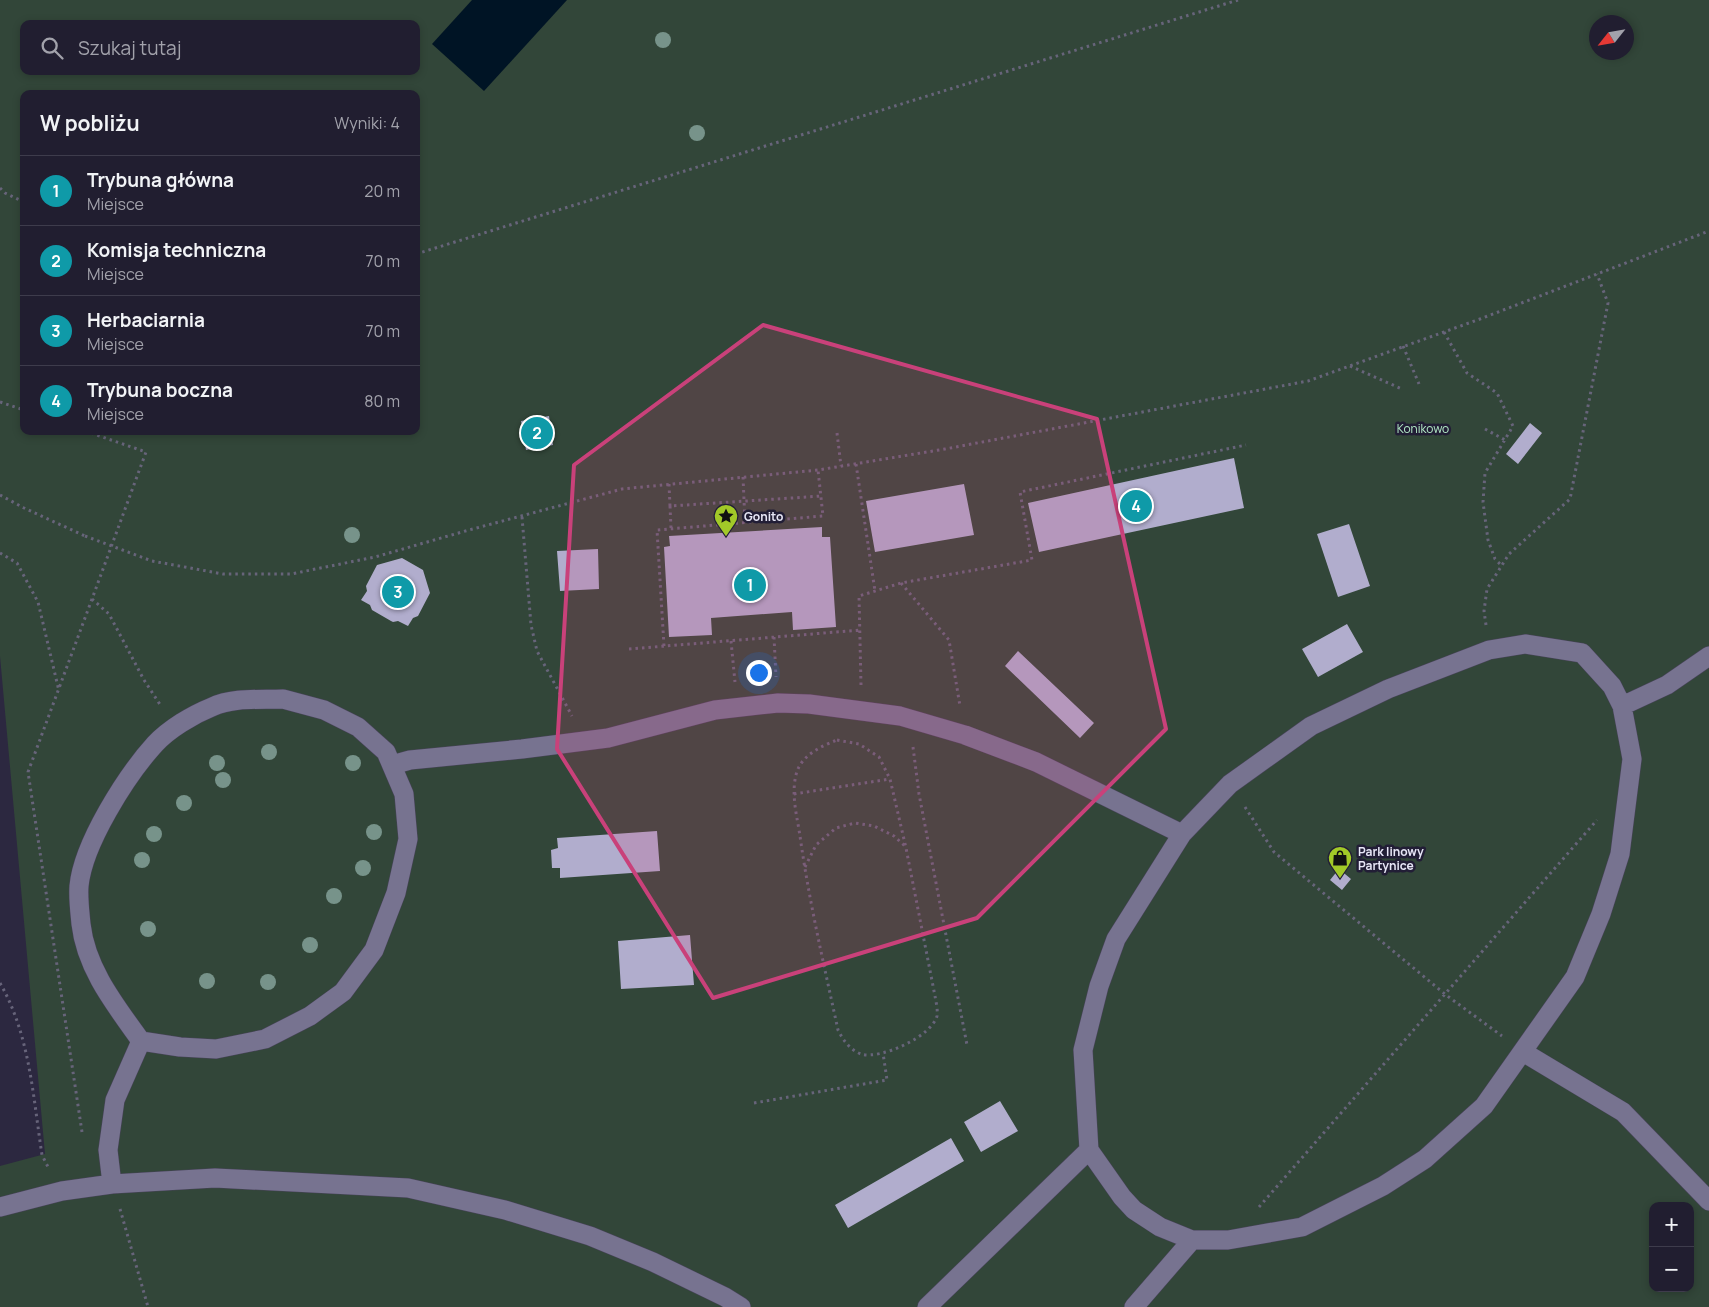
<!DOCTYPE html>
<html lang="pl">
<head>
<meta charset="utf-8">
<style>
  body { margin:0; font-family:Manrope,sans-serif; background:#292738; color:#f1f3f6 }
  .controls { position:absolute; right:15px; bottom:15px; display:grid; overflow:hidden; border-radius:10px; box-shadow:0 2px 8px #0003 }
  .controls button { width:45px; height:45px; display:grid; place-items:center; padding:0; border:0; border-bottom:1px solid #3e3c4c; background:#211e30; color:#f1f3f6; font:25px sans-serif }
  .compass { position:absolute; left:1589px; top:15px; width:45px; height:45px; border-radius:50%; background:#211e30; box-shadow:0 2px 8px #0003; rotate:239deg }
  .you { position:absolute; left:758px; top:672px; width:18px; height:18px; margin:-12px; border:4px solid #fff; border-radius:50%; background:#1a73e8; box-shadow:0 0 0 8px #1a73e833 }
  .badge { display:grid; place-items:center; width:32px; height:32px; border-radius:50%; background:#ea580c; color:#fff; font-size:16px; font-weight:700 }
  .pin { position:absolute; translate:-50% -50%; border:2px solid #fff; box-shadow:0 1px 5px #0006 }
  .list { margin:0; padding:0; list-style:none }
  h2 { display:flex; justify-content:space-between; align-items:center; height:65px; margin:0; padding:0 20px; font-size:21px }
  h2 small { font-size:16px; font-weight:400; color:#a2a2ab }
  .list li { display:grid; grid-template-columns:32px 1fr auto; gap:15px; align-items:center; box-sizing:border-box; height:70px; padding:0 20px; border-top:1px solid #3e3c4c }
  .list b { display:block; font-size:19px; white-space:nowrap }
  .list p { margin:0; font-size:16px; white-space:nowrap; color:#a2a2ab }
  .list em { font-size:16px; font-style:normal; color:#a2a2ab }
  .icon { flex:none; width:28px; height:28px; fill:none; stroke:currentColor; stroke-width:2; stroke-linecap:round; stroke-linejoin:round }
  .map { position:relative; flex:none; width:1709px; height:1307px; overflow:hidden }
  .search { position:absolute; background:#211e30; box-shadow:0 2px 8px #0003; left:20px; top:20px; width:400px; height:55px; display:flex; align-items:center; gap:12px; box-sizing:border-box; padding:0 18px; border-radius:10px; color:#a2a2ab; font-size:19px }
  .panel { position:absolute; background:#211e30; box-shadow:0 2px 8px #0003; left:20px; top:90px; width:400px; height:345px; border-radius:10px }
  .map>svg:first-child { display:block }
</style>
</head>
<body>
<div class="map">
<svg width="1709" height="1307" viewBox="0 0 1709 1307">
  <rect width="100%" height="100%" fill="#2c2840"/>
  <path fill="#324639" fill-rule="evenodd" d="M0,0H1709V1307H0V1166L45,1154L0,656ZM1596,22H1626V52H1596ZM24,24H416V71H24ZM24,94H416V431H24ZM1653,1206H1690V1288H1653Z"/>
  <path fill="#001425" d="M472,0H567L484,91L432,44Z"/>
  <path fill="#b1adcd" d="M549,416L553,445L526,450L521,421Z
    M1530,423L1542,433L1518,464L1506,454Z
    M1234,458L1244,508L1039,552L1028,503Z
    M964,484L974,535L875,552L866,501Z
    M1349,524L1370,586L1338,597L1317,534Z
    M822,527V537H830L836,627L793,630L792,612L711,618L712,635L669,637L664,547L670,546L669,536Z
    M598,549L599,589L560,591L557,551Z
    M402,558L423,570L430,593L418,616L413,618L408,626L398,621L393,622L391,621L372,610L370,605L361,600L367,591L366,586L377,565Z
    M1347,624L1363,652L1318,677L1302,649Z
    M1018,651L1094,723L1080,738L1005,666Z
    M657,831L660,871L560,878V868H552L551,850L558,848L557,838Z
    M1339,869L1351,879L1342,890L1330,880Z
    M690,935L694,985L621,989L618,941Z
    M1000,1101L1018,1131L981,1152L964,1122Z
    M951,1138L964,1161L848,1228L835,1205Z"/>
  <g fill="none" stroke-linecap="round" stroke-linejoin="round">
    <g stroke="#474358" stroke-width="20">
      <path id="service" d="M283,699L324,710L358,727L386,752L404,794L408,839L396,893L374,950L343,992L310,1016L265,1039L216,1049L180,1047L141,1041C116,1006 86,969 81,924C80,913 78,898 79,886C83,844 126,776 155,744C169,729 192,715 212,707C233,697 260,700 283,699Z
        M1622,706L1667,685L1709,656
        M392,765L410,760L522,749L608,738L715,710L778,703L809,704L900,716L965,735L1036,762L1182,834
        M1523,1052L1623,1112L1709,1201
        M112,1184L108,1150L115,1100L141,1041
        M0,1207L62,1191L112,1184L215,1178L408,1188L505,1210L590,1236L653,1262L725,1297L741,1307
        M927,1307L1089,1150
        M1134,1307L1192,1240H1228L1302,1227L1383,1186L1425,1159L1484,1106L1575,977L1601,914L1620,854L1632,759L1622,706L1612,686L1582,653L1525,644L1489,650L1388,689L1311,726L1230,784L1182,834L1116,939L1099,986L1083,1050L1089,1150L1122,1197L1134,1210L1160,1227L1192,1240"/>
    </g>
    <path stroke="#67647a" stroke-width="3" stroke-dasharray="2.5 4" stroke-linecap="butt" d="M0,188L5,193L24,202
      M416,254L1238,0
      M1444,332L1467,373L1497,393L1513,426L1485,473L1483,502L1488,540L1495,559L1502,566
      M1403,346L1419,384
      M1350,366L1402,389
      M0,402L24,410
      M1485,429L1505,440
      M85,431L146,452L92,599L109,614L144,680L161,706
      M837,433L841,466
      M856,464L875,591
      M743,477L745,523
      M669,484L670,506L822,496
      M0,495L24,508L85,536
      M670,506L671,528
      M522,517L531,625L537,651L572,716
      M0,553L17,563L38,602L59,691
      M152,561L223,574H291L375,557L469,530L622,489L818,470L945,449L1308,381L1480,319L1709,231
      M901,583L949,640L960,706
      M1486,625L1484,611L1487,589L1509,554L1570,499L1608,303L1597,274
      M774,637L776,677
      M731,641L735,682
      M664,646L657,530L823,516L818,470
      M629,649L861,630
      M861,685L859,596L901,583L1032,560L1020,492L1246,445
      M837,740L859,744L879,757L890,779L906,848L935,996C936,1002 938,1010 937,1016C932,1036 881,1060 861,1054C850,1050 843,1040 838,1030C824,965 809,901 800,836C797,816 791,795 796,775C800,756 821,746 837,740Z
      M913,747L919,794L967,1045
      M794,794L890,779
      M1245,807L1274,852L1446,995L1502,1036
      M805,867L816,845L836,828L855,823L874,826L894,836L906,847
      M0,983C30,1035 33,1097 42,1155L48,1167
      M754,1103L887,1080L883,1053
      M82,1132L28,772L92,599
      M1259,1207L1597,820
      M120,1209L148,1307"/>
    <use href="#service" stroke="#777390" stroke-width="19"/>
    <path stroke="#67647a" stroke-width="3" stroke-dasharray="2.5 4" stroke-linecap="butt" d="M85,536L152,561"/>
  </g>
  <g fill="#77938a">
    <circle cx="663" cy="40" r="8"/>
    <circle cx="697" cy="133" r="8"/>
    <circle cx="352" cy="535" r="8"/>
    <circle cx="269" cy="752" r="8"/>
    <circle cx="217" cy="763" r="8"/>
    <circle cx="353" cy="763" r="8"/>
    <circle cx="223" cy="780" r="8"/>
    <circle cx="184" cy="803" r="8"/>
    <circle cx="374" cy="832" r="8"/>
    <circle cx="154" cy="834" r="8"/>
    <circle cx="142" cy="860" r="8"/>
    <circle cx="363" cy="868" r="8"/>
    <circle cx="334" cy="896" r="8"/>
    <circle cx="148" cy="929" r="8"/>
    <circle cx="310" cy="945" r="8"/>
    <circle cx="207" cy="981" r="8"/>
    <circle cx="268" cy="982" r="8"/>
  </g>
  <path fill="#c9417a" fill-opacity="0.2" stroke="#c9417a" stroke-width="4" stroke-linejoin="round" d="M763,325L1097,419L1166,729L977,918L713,998L557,749L574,465Z"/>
  <defs>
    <g id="sight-pin" transform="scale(1.25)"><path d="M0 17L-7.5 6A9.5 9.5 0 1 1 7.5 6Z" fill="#a2c928" stroke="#221e36"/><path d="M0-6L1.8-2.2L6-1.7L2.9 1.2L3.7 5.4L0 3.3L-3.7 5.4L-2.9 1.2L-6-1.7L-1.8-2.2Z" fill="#111"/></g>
    <g id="shop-pin" transform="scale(1.25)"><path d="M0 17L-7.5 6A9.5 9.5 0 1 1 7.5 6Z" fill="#a2c928" stroke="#221e36"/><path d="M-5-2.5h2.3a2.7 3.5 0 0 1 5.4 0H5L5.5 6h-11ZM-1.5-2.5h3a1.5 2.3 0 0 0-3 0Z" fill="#111"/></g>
  </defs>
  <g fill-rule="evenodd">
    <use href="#sight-pin" x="726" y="516"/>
    <use href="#shop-pin" x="1340" y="858"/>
  </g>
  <g text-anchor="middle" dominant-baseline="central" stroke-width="5" stroke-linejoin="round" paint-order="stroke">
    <g font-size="12" fill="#b4ebc7" stroke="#221e36">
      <text x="1423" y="428">Konikowo</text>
    </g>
    <g font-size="12" font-weight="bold" fill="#e7e6f6" stroke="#221e36" text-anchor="start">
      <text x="744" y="516">Gonito</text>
      <text x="1358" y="851">Park linowy<tspan x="1358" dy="14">Partynice</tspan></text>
    </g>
  </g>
</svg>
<div class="controls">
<button>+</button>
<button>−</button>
</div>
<svg class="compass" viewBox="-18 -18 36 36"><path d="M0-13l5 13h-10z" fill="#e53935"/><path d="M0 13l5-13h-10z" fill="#a2a2ab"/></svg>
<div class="you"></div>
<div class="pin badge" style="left:750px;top:585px;background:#0f9aa8">1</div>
<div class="pin badge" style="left:537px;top:433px;background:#0f9aa8">2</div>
<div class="pin badge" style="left:398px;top:592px;background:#0f9aa8">3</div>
<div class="pin badge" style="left:1136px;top:506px;background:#0f9aa8">4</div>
<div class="search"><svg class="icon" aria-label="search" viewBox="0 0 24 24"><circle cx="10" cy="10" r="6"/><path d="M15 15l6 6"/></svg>Szukaj tutaj</div>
<section class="panel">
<h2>W pobliżu<small>Wyniki: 4</small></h2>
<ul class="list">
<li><span class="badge" style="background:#0f9aa8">1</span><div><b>Trybuna główna</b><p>Miejsce</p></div><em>20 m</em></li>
<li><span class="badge" style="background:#0f9aa8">2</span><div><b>Komisja techniczna</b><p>Miejsce</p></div><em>70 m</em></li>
<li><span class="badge" style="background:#0f9aa8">3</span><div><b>Herbaciarnia</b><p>Miejsce</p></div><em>70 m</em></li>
<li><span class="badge" style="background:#0f9aa8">4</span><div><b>Trybuna boczna</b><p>Miejsce</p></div><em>80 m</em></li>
</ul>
</section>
</div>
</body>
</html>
